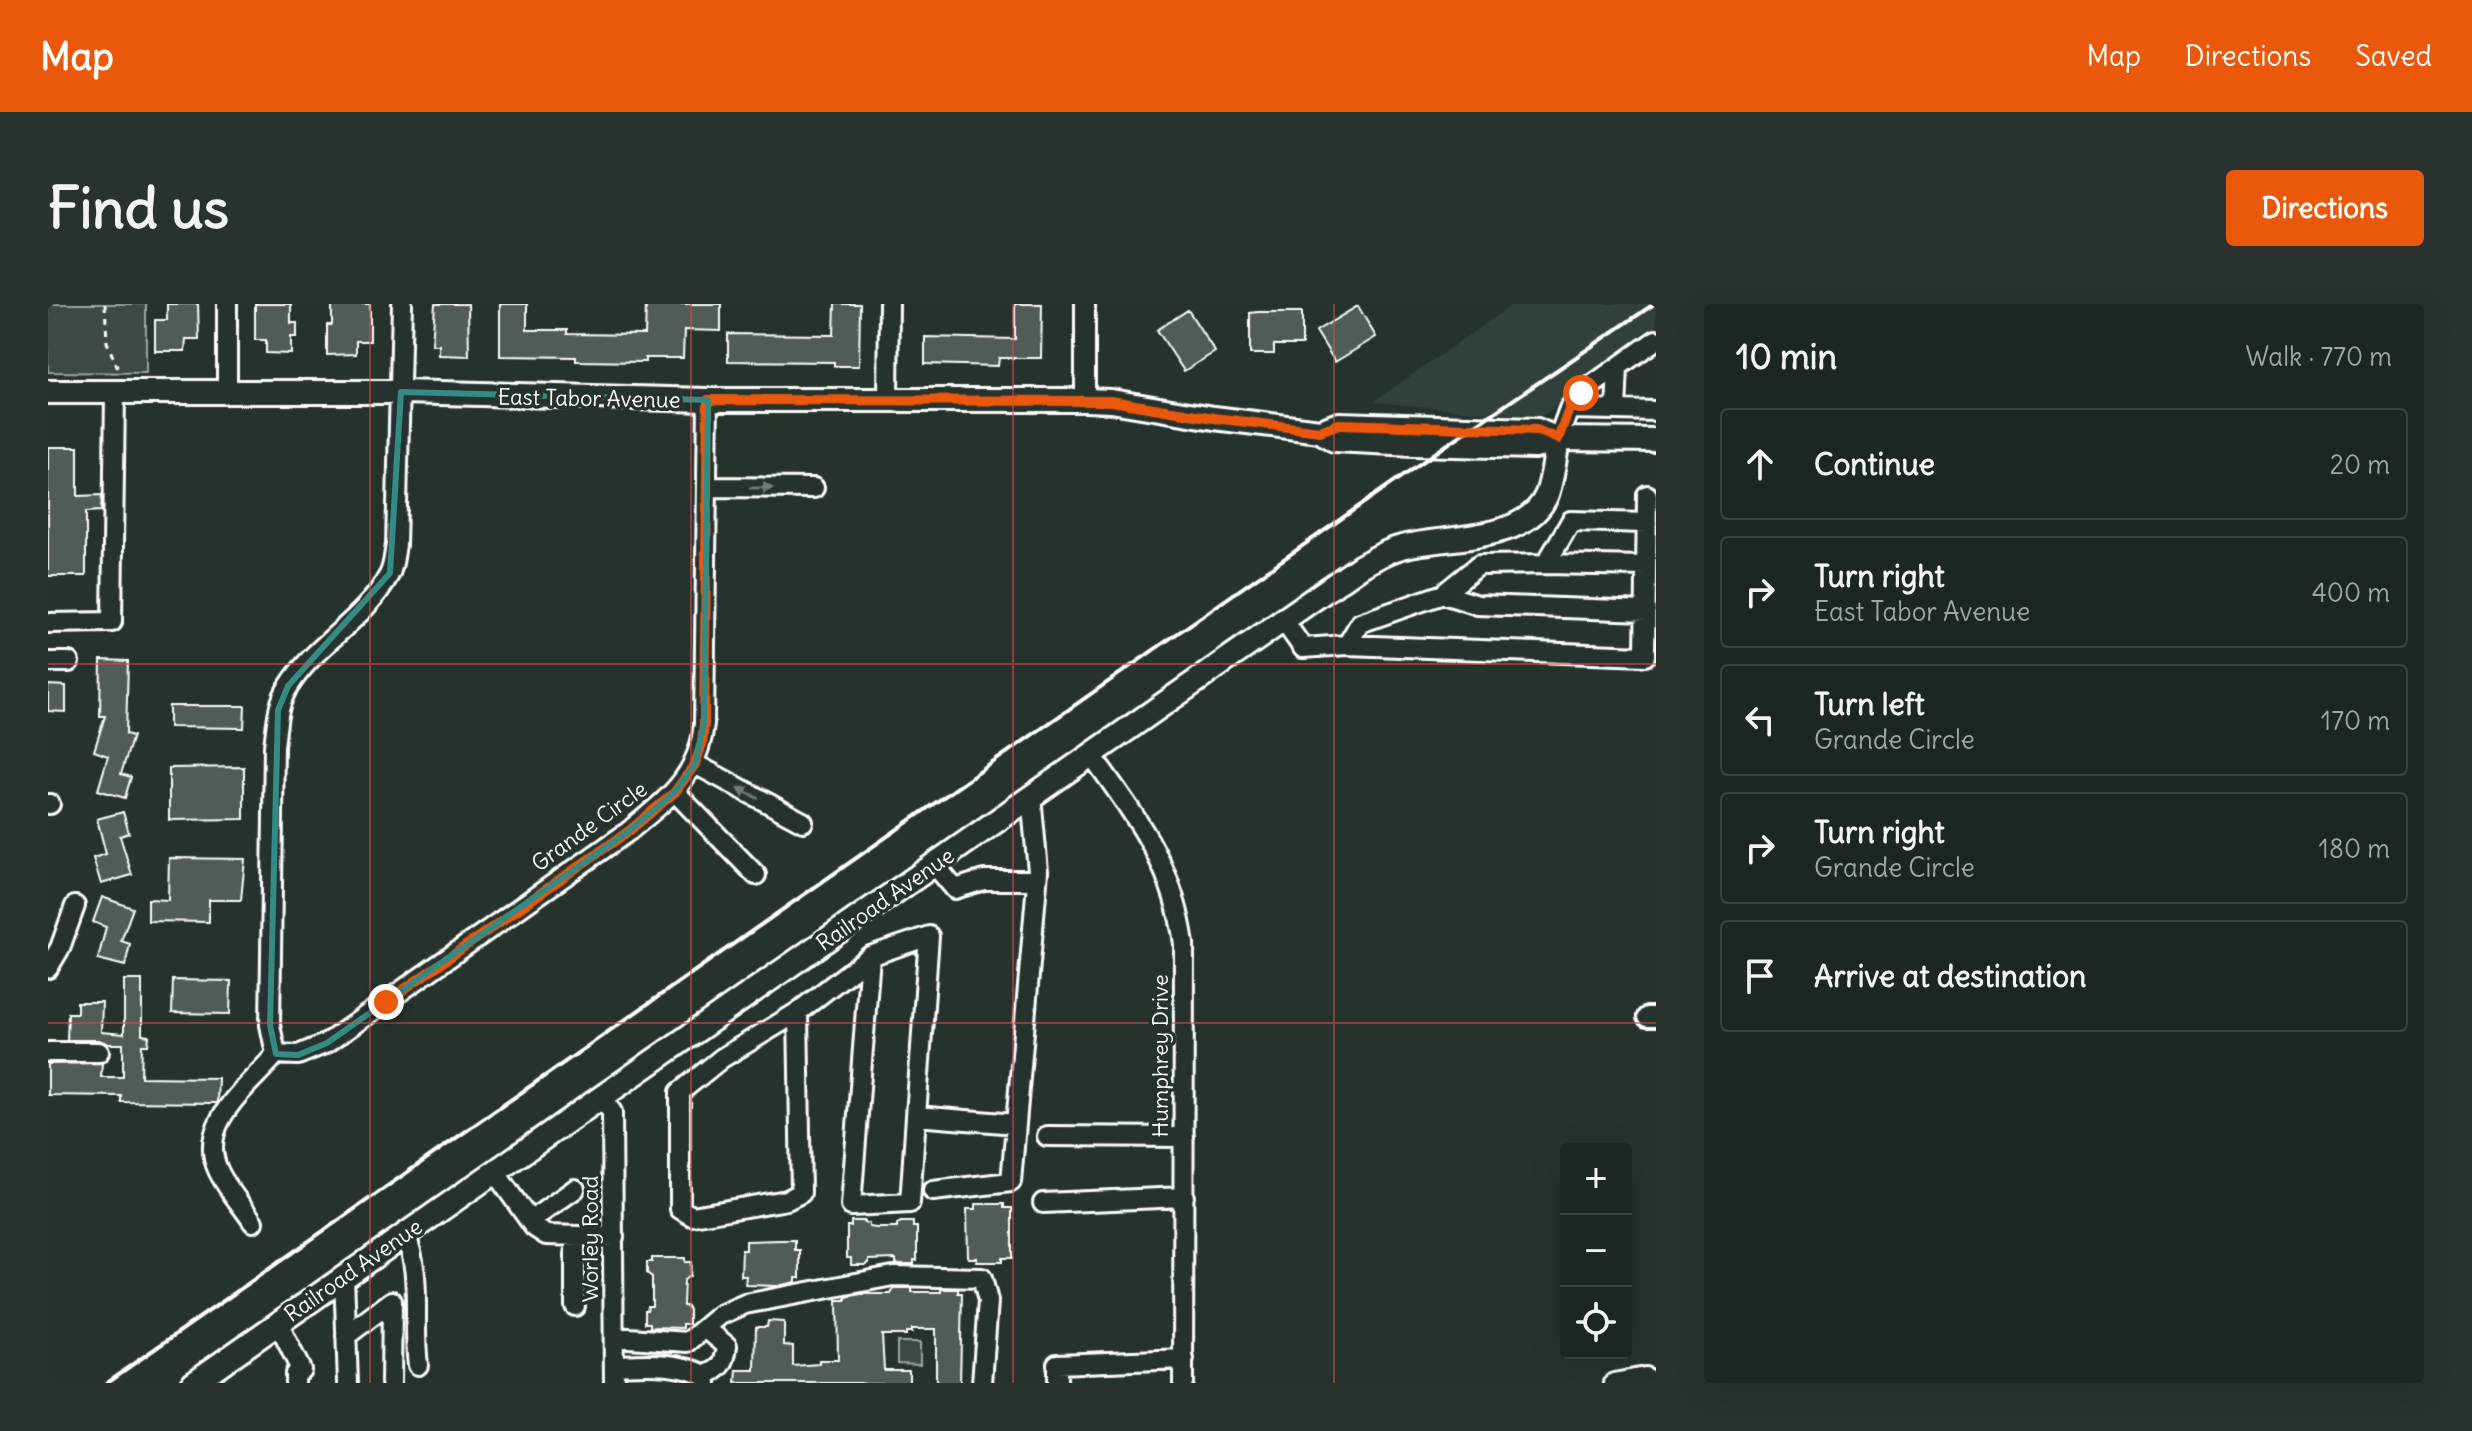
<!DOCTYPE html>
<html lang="en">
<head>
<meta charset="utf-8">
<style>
  body { margin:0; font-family:Delius,sans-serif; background:#29322f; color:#f1f3f6 }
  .controls { position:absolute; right:24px; bottom:24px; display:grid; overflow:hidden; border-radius:8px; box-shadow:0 8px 32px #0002 }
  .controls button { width:72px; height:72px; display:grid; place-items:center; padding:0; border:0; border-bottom:2px solid #3a4340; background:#1c2622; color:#f1f3f6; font:40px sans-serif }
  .stop { position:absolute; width:24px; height:24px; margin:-18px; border:6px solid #ea580c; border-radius:50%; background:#fff }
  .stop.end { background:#ea580c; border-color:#fff; box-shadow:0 2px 8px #0008 }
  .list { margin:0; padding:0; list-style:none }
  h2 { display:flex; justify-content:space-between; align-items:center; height:104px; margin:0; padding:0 32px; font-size:34px }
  h2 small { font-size:26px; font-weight:400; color:#a0a5a5 }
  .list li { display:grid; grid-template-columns:52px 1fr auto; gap:24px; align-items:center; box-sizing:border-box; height:112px; margin:0 16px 16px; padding:0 16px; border:2px solid #3a4340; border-radius:8px }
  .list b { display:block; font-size:30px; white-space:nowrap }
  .list p { margin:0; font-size:26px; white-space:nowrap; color:#a0a5a5 }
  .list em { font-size:26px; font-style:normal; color:#a0a5a5 }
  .icon { flex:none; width:44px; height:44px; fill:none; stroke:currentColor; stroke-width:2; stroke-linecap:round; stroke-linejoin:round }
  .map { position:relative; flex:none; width:1608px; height:1079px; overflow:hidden; border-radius:8px }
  header { display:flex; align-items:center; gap:48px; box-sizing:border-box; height:112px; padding:0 40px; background:#ea580c; color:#fff }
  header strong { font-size:38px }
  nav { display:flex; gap:44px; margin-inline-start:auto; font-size:28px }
  .intro { display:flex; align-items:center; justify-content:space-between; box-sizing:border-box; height:192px; padding:0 48px }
  h1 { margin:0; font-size:56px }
  .button { padding:20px 36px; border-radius:8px; background:#ea580c; color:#fff; font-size:28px; font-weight:700 }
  main { display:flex; gap:48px; padding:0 48px }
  aside { flex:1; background:#1c2622; border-radius:8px; box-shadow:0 8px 32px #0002 }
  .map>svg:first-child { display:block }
</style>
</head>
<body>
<header>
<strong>Map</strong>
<nav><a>Map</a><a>Directions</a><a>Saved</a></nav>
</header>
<div class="intro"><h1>Find us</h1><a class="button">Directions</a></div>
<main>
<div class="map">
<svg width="1608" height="1079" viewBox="0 0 1608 1079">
  <rect width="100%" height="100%" fill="#26332d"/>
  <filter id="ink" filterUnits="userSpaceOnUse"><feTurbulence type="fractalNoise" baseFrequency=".0125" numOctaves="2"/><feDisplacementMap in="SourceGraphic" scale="16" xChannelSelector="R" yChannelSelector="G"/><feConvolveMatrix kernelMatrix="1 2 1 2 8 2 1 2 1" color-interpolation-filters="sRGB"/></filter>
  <g filter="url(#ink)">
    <path fill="#333f3a" d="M1465,0H1608V38L1492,113L1325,98Z"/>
    <path fill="#3e4944" stroke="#9ea4a2" stroke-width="2" d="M0,0H98V69L0,68Z
      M849,1038H872V1060L849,1059Z"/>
    <path fill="#515c57" stroke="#fff" stroke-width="2" d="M119,0H150L151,35H138L137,47H107V16H119Z
      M207,0H243V19H249V33H243V50L218,49V36H207Z
      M284,0H322V37H308V50L279,51V21H284Z
      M387,0H420L421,52L391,51V41H384Z
      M452,0H479V26H519V30L597,31L598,0H673V27L636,26L635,54H597V58L528,57V53L452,52Z
      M787,0H812L811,62H786V58L680,57V30L786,31Z
      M967,0H994L993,54H951L950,62L877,60V33L967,35Z
      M1310,2L1328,33L1287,58L1268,27Z
      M1140,6L1167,48L1136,67L1109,26Z
      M1210,8H1254V41H1226V50H1202V9Z
      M0,143H30V192L54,191L53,207L38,208V272H0Z
      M53,356L80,357L78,430L85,432L73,470L83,473L77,494L50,486L60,452L46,447L57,412H52Z
      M0,381L18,382V408L0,407Z
      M121,402H197L196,424L121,423Z
      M196,463V515L121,516V464Z
      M75,508L81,529L72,532L84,571L53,580L45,554L58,550L49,515Z
      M121,554L197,555L193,596H161V618L100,617V595L120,596Z
      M54,593L85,604L73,637L82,640L77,662L50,655L58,623L45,618Z
      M76,676H94V731L101,732L100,741H94L93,773L170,774L169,799L73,798V792L0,791V760L54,759L53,773H75V740H60L51,736H19L20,709H29V698H54L53,728L76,730Z
      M125,676L183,677L182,710L124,709Z
      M928,900H956V904H964V954H954V958H929V954H920L919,905H928Z
      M803,917H816V919H821V923L828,924H849V920L853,918H865V923H869V956H866V960H851L848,959V955L821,956V959L817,961H803V954H799V922H803Z
      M733,936H747V946H752V974H748V978L730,982L697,981L698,972H693L694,946H698V937Z
      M604,954H637V958H643L642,972L636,976L635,1002H639L641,1006V1020H635V1024L602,1023V1019H597V1006H599L600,1002H604V973L599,969V958H604Z
      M846,984H864V988H893V985H910V989H914L912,1079H888V1025H864V1028H858V1031H834L836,1066H861V1079H688L689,1066H707L708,1023H719L720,1017L736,1018V1041L745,1042V1062L771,1060V1056H790L789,996H798V993L813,990H843Z"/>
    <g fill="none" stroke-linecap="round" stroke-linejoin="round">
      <g stroke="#fff" stroke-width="24">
        <path id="minor" d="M354,0L348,241C346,250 346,262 341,271C317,316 268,339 241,382C229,399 229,421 226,442L222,721L228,750L250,751L279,739L581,527C619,495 650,474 656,420L660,96
          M179,87V0
          M840,95L841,0
          M1037,96V0
          M1521,105L1568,106L1570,63
          M1568,106L1608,107
          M1510,135L1521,105L1533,89L1608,36
          M660,183L766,184
          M1498,260L1598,262
          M1395,290L1430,301L1598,307
          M1235,316L1255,344L1299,341L1597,352L1599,191
          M0,319L64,318L67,90
          M1299,341L1312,319L1395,290L1431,261L1498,260L1523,217L1599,219
          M0,358H21
          M1043,450C1088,514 1125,559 1136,640L1135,1079
          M647,460L755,518
          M627,488L708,571
          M0,500H2
          M886,560L907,585L936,576H989
          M0,664L12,644L27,602
          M750,708L674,754L632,788V905L644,912L739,896L753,889L750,708L822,652
          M1599,713H1608
          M0,748H51
          M553,794L564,808L566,1079
          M868,812L881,632L822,652L803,902L862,899L868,812L968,820L990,567L983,492
          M999,832L1136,833
          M447,868L486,923L498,931L566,933
          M885,887L963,878L968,820
          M995,899L1136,893
          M482,917L527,885
          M205,918C194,901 178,884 170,866C148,818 202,782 228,750
          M357,930C375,970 364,1018 370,1061
          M296,972L300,1079
          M527,1002V932
          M230,1019L253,1066L247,1070V1079
          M657,1024L679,1042C677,1059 673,1066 657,1071
          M298,1032L344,997L343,1079
          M566,1033L640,1038L672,1011L697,1000L845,972L934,974L940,997L934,1079
          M566,1061C598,1060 628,1057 657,1071L659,1079
          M1009,1079V1060L1136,1055
          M1566,1079L1597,1073L1603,1079"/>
      </g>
      <g stroke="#fff" stroke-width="28">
        <path id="major" d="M0,88H353L660,96H1037L1063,97L1166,114L1272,127L1291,120L1489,126L1510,135
          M1272,127L1286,136L1365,140L1487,143L1510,135L1608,136
          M145,1079L1313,262C1328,254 1342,245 1358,242C1401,232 1480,238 1499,190C1505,173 1507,153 1510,135"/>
      </g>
      <path stroke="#fff" stroke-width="3" stroke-dasharray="6 6" stroke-linecap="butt" d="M57,0L59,38L72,70"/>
      <use href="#minor" stroke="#26332d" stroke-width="18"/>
      <use href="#major" stroke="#26332d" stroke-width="22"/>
      <path stroke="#fff" stroke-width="4" d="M58,1079L1400,140L1606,0"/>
    </g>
    <defs><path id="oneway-solid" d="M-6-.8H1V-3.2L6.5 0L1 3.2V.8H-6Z" transform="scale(2)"/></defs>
    <g fill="#727a76">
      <use href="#oneway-solid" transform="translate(713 184)"/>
      <use href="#oneway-solid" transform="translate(700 489) rotate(-152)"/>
    </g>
  </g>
  <g fill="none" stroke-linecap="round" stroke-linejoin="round" filter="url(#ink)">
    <path stroke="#ea580c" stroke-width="10" d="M338,698L581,527L627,488L647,460L654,440L656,420L660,96L1063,97L1166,114L1272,127L1291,120L1489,126L1510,135L1521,105L1533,89"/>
  </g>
  <path fill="none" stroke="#338b84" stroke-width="6" stroke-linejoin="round" d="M353,88L660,96L656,420L647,460L627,488L581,527L279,739L250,751L228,750L222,721L230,406L240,382L342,269Z"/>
  <path fill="none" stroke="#dc4848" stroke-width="2" stroke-opacity="0.55" d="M322,0V1079M643,0V1079M965,0V1079M1286,0V1079M0,360H1608M0,719H1608"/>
  <g text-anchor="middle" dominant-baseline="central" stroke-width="7" stroke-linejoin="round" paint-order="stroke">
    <g font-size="22" fill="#fff" stroke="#26332d">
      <text transform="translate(541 94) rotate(1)">East Tabor Avenue</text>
      <text transform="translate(541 522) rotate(-36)">Grande Circle</text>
      <text transform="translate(837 595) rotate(-35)">Railroad Avenue</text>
      <text transform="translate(1112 752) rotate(-90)">Humphrey Drive</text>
      <text transform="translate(542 935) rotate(-90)">Worley Road</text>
      <text transform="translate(305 966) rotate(-35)">Railroad Avenue</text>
    </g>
  </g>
</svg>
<div class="controls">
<button>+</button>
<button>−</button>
<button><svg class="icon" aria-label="locate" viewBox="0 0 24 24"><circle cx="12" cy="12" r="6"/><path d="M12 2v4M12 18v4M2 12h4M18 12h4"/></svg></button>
</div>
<div class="stop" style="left:1533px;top:89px"></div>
<div class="stop end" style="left:338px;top:698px"></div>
</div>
<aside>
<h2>10 min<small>Walk · 770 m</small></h2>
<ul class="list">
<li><svg class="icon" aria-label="ahead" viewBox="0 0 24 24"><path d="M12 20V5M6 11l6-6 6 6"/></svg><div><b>Continue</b></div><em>20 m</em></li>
<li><svg class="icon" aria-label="right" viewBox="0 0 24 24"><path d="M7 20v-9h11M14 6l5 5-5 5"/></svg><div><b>Turn right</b><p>East Tabor Avenue</p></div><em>400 m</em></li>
<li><svg class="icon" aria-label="left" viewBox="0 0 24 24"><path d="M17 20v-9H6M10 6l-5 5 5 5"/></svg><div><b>Turn left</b><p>Grande Circle</p></div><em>170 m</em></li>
<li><svg class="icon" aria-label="right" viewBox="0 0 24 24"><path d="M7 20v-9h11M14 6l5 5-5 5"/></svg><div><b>Turn right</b><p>Grande Circle</p></div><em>180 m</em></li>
<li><svg class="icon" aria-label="arrive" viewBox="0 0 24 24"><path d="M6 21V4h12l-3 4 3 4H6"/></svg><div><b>Arrive at destination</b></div></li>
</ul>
</aside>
</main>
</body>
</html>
